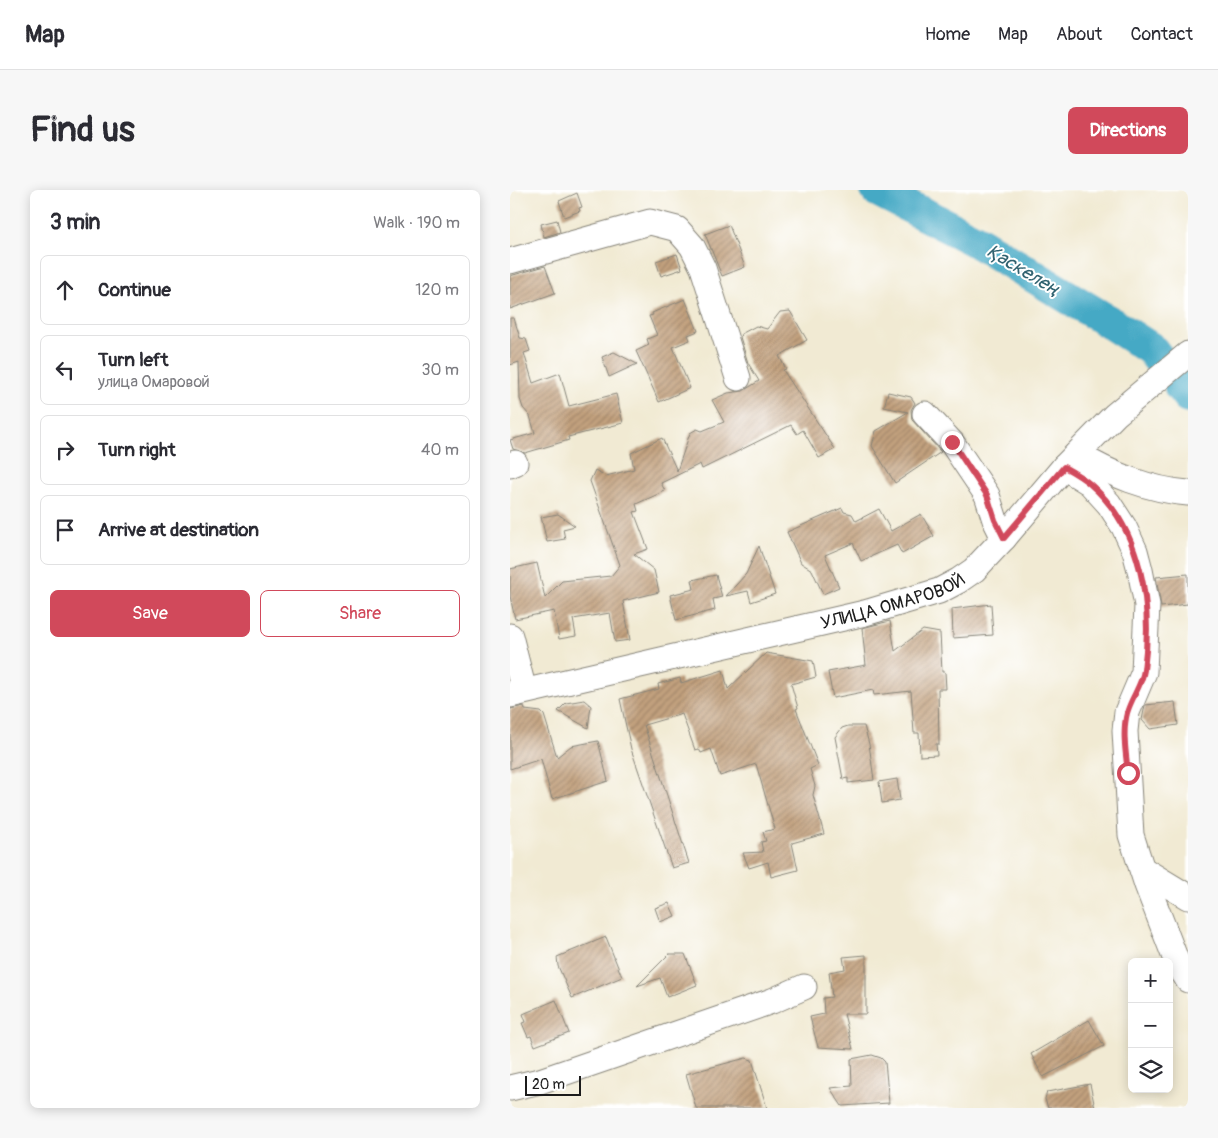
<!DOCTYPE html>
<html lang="en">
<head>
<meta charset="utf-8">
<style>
  body { margin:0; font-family:Pangolin,sans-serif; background:#f7f7f7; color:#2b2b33 }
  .controls { position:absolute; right:15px; bottom:15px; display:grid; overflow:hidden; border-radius:8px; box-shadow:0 2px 12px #0003 }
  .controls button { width:45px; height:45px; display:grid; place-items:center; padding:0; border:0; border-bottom:1px solid #e1e1e2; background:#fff; color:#2b2b33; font:25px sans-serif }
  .scale { position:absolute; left:15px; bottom:12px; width:56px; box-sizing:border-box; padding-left:5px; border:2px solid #1c1c1c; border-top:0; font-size:14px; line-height:18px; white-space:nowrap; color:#1c1c1c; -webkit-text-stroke:4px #fff; paint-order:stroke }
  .stop { position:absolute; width:15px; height:15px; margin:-11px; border:4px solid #d1495b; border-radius:50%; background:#fff }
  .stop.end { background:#d1495b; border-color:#fff; box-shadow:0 1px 5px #0008 }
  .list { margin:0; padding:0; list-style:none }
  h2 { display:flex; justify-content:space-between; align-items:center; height:65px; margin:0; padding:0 20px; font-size:21px }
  h2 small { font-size:16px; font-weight:400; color:#7c7c81 }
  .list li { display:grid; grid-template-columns:32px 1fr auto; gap:15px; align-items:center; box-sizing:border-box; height:70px; margin:0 10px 10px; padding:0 10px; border:1px solid #e1e1e2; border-radius:8px }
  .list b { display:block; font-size:19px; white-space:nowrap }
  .list p { margin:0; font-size:16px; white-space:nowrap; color:#7c7c81 }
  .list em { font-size:16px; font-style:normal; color:#7c7c81 }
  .actions { display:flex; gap:10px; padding:15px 20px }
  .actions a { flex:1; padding:11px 0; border:1px solid #d1495b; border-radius:8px; text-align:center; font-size:18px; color:#d1495b }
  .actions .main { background:#d1495b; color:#fff }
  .icon { flex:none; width:28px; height:28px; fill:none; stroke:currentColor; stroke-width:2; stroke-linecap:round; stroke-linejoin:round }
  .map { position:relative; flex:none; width:678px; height:918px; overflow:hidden; border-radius:8px }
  header { display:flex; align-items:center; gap:30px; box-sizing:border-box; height:70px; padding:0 25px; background:#fff; border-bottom:1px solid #e1e1e2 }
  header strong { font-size:24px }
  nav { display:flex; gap:28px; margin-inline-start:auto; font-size:18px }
  .intro { display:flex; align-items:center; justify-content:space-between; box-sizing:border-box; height:120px; padding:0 30px }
  h1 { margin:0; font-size:35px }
  .button { padding:12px 22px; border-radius:8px; background:#d1495b; color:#fff; font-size:18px; font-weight:700 }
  main { display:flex; gap:30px; padding:0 30px }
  aside { flex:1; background:#fff; border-radius:8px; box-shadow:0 2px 12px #0003 }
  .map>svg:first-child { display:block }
</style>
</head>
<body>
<header>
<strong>Map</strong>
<nav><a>Home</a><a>Map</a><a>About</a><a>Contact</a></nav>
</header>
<div class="intro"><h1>Find us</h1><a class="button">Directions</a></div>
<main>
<aside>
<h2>3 min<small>Walk · 190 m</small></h2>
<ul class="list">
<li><svg class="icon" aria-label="ahead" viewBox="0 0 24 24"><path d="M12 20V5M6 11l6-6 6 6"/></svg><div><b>Continue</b></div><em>120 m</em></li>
<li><svg class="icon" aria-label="left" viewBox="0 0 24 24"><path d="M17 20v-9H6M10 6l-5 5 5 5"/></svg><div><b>Turn left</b><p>улица Омаровой</p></div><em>30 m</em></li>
<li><svg class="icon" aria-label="right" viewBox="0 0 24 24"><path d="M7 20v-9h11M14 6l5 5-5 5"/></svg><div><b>Turn right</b></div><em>40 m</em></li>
<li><svg class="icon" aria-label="arrive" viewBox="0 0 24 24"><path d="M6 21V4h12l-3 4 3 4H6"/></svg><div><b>Arrive at destination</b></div></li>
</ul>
<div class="actions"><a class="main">Save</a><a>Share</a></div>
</aside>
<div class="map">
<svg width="678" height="918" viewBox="0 0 678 918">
  <defs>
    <pattern id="building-hatch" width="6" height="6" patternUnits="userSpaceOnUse" patternTransform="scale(1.25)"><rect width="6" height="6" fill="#c2a17e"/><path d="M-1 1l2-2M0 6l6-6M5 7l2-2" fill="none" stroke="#9d8266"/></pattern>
  </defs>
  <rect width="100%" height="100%" fill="#fff"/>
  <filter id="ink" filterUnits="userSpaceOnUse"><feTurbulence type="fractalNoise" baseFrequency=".02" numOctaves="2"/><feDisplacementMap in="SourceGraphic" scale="10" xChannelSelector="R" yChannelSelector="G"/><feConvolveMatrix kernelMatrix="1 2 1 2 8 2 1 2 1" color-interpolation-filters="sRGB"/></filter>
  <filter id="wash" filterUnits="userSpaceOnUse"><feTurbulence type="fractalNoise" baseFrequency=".0096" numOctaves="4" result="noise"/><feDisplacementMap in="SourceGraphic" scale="20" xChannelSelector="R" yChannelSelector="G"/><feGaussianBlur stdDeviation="1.12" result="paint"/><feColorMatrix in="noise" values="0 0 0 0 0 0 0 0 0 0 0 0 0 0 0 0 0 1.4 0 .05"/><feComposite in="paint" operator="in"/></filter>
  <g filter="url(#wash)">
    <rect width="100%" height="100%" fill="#f1ead3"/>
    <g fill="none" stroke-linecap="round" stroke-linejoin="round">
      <path stroke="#45a9c5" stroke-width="34" d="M367,0L466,51L599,132L641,159L651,172
        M671,197L678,206"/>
    </g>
    <g id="blocks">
      <path fill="url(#building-hatch)" d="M67,3L72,17L69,18L70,21L54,27L49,11Z
        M47,30L50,42L34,47L31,34Z
        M219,35L235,77L212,86L195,44Z
        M167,64L172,79L151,86L146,71Z
        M35,76L45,103L0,119V86Z
        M175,109L188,141L178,145L180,150L163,157L180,198L149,212L126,161L139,155L137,149L147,145L139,126L143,125L142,123Z
        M280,121L297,150L269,166L276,179L273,180L325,259L309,268L293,240L287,244L281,235L192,279L190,274L151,293L155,301L126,314L128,321L124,322L138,359L124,364L144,380L149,402L113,411L120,450L105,452L100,423L63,429L66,446L49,449L44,421L5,429L0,406V379L27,373L35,408L52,391L101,386L110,375L80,291L85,280L96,286L124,279L121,263L152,248L167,281L180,243L187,239L192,241L214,232L202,210L218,203L233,201L249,191L238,173L230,147L231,144L246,136L257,139L270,122Z
        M0,128H4L10,148L16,149L20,161L14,163L23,193L50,183L59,216L106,204L113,233L58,247L59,250L15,263L3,259L0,250L25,243L20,226L13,218L10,209L9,172L0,175Z
        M104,162L127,174L99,187L92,167Z
        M378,202L401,207L405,213L401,220L402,230L431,262L385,293L362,256L366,241L398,222L374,217Z
        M332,318L334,322L342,324L346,331L369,319L381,341L411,324L424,346L392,364L387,355L351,371L343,353L315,365L329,397L313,404L302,380L291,373L277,342Z
        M48,324L65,336L53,339L55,349L37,352L31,327Z
        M249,356L265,404L241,412L238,401L216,406L236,384Z
        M678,384V414L651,417L646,387Z
        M206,385L212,407L203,409L205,420L166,430L160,405L184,399L182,390Z
        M481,414L483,445L443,448L442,419Z
        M380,431L385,461L413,440L430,443L432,482H435L436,499H428L429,554H426L427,565L410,566L409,543H404L401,501L364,505L363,500L323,508L318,482L356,475L352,438Z
        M256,463L303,471L306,487L281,494L288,518L286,519L308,575L300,579L305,596L303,605L314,644L282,653L288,680L261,687L258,672L239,678L233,663L253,662L251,652L256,651L253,642L265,639L246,574L210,586L201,559L191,563L189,559L185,560L172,524L134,535L179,673L162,678L121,559L110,509L149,499L148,494L170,488L171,493L213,480L218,499Z
        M74,510L81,516L78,538L48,521L56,513Z
        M665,512L668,535L640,539L632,530L635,515Z
        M14,516L15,520L31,522L34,525L47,567L61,556L88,551L98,591L42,609L31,569L0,579V519Z
        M338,536H354L359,554L364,590L338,593V588L333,589L325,547L332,538Z
        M387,589L390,610L372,613L369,592Z
        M159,713L165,726L150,732L145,718Z
        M96,747L112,787L62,808L48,776L47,767Z
        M159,764H175L187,795L157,807L150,788L127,796Z
        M356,765V824H334L343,859L308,857L300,827L314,824L313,808L322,807L319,782L335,779L333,767Z
        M46,810L59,843L25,856L21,846L18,847L12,833L16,832L13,824Z
        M579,830L594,856L533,887L521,864Z
        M362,865L371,868L375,872L379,913L332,916L320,898L342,896L341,869Z
        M236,868L242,870L257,918H186L176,884Z
        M580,894L585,918H538L535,909L537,902Z"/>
    </g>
  </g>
  <g filter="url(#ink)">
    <use href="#blocks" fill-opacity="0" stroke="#868378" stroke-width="1"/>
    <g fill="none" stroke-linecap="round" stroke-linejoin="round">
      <g stroke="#868378" stroke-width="27">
        <g id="minor">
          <path d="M0,71L140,32L167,39L182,56L193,78L228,188"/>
          <path d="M415,224L442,253L477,305L485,330L494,348"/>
          <path d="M567,264C599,284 640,300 678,303"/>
          <path d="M0,275L5,273"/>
          <path d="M554,277L580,293L599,314L614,337L625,361L630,380L637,415L634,482L617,522L615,541L621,645L637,695L666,770L678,790"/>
          <path d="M0,446L14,501"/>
          <path id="s1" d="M0,505L355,423L429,401L448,391L464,380L494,348L554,277L605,225L678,164"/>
          <path d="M632,679L678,707"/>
          <path d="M0,898L30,891L262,811L294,797"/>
        </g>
      </g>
      <use href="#minor" stroke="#fff" stroke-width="25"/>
    </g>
  </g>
  <g fill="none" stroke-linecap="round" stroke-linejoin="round" filter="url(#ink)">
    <path stroke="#d1495b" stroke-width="6" d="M442,252L477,305L485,330L494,348L554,277C563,282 572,287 580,294C632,339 643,415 634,480C632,495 621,508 617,523C612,542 616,564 618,583"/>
  </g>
  <g text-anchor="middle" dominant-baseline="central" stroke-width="4" stroke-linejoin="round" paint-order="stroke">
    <g font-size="18" fill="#1c1c1c" stroke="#fff">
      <text stroke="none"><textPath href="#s1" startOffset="394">УЛИЦА ОМАРОВОЙ</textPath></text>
    </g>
    <g font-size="19" font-style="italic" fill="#306270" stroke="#fff">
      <text transform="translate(513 80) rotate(31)">Қаскелең</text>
    </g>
  </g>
</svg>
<div class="controls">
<button>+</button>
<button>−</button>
<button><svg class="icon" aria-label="layers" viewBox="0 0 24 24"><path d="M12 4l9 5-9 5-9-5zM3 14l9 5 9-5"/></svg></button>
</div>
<div class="scale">20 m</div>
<div class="stop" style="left:618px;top:583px"></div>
<div class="stop end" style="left:442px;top:252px"></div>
</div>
</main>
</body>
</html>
